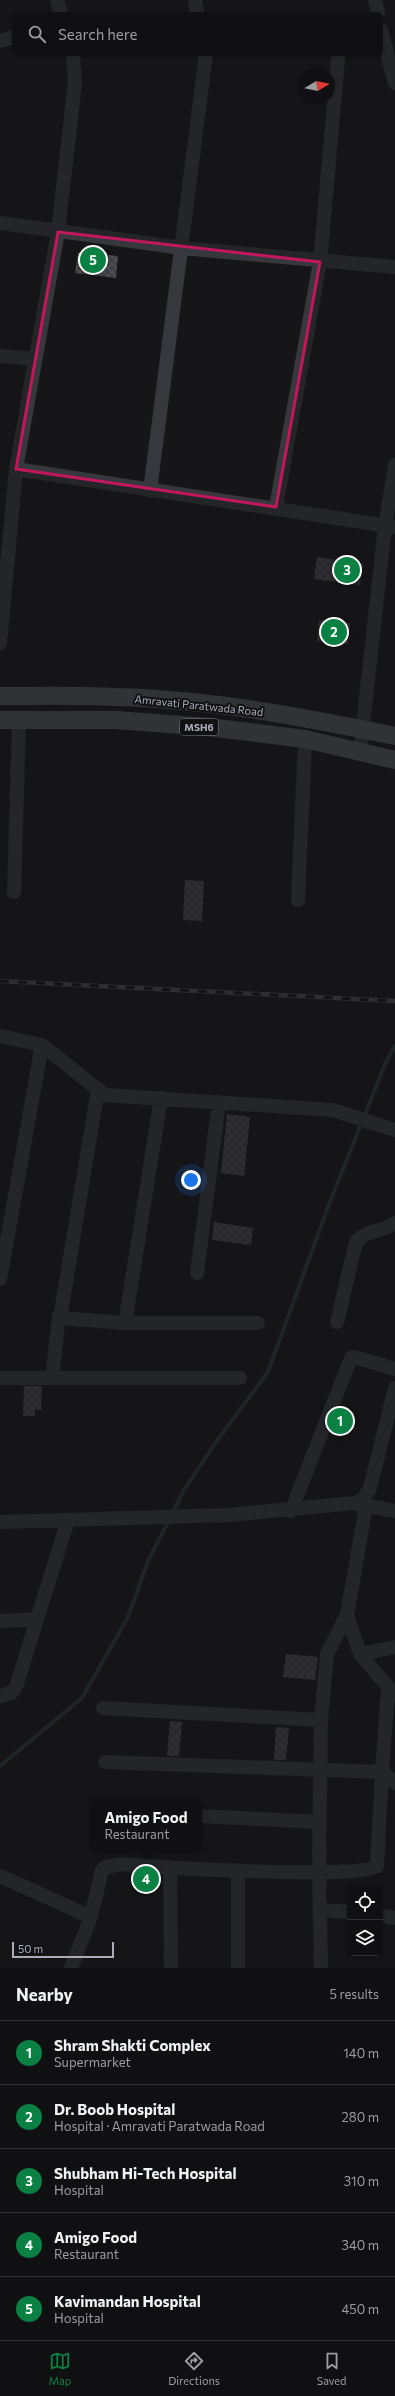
<!DOCTYPE html>
<html lang="en">
<head>
<meta charset="utf-8">
<style>
  body { margin:0; font-family:Commissioner,sans-serif; background:#1e1e20; color:#f1f3f6 }
  .controls { position:absolute; right:12px; bottom:12px; display:grid; overflow:hidden; border-radius:6px; box-shadow:0 1px 3px #0004 }
  .controls button { width:36px; height:36px; display:grid; place-items:center; padding:0; border:0; border-bottom:1px solid #303032; background:#101012; color:#f1f3f6; font:20px sans-serif }
  .compass { position:absolute; left:299px; top:68px; width:36px; height:36px; border-radius:50%; background:#101012; box-shadow:0 1px 3px #0004; rotate:80deg }
  .scale { position:absolute; left:12px; bottom:10px; width:102px; box-sizing:border-box; padding-left:4px; border:2px solid #a8adb8; border-top:0; font-size:11px; line-height:14px; white-space:nowrap; color:#a8adb8; -webkit-text-stroke:3px #111113; paint-order:stroke }
  .you { position:absolute; left:191px; top:1180px; width:14px; height:14px; margin:-10px; border:3px solid #fff; border-radius:50%; background:#1a73e8; box-shadow:0 0 0 6px #1a73e833 }
  .badge { display:grid; place-items:center; width:26px; height:26px; border-radius:50%; background:#0b8043; color:#fff; font-size:13px; font-weight:700 }
  .pin { position:absolute; translate:-50% -50%; border:2px solid #fff; box-shadow:0 1px 4px #0006 }
  .popup { position:absolute; left:90px; top:1799px; width:112px; height:52px; box-sizing:border-box; display:grid; place-content:center; border-radius:6px; background:#101012; filter:drop-shadow(0 1px 3px #0005); font-size:13px; white-space:nowrap; color:#9c9d9f }
  .popup b { font-size:15px; color:#f1f3f6 }
  .popup::after { content:''; position:absolute; left:50%; top:100%; margin-left:-8px; border:8px solid transparent; border-top-color:#101012 }
  .list { margin:0; padding:0; list-style:none }
  h2 { display:flex; justify-content:space-between; align-items:center; height:52px; margin:0; padding:0 16px; font-size:17px }
  h2 small { font-size:13px; font-weight:400; color:#9c9d9f }
  .list li { display:grid; grid-template-columns:26px 1fr auto; gap:12px; align-items:center; box-sizing:border-box; height:64px; padding:0 16px; border-top:1px solid #303032 }
  .list b { display:block; font-size:15px; white-space:nowrap }
  .list p { margin:0; font-size:13px; white-space:nowrap; color:#9c9d9f }
  .list em { font-size:13px; font-style:normal; color:#9c9d9f }
  .icon { flex:none; width:22px; height:22px; fill:none; stroke:currentColor; stroke-width:2; stroke-linecap:round; stroke-linejoin:round }
  .map { position:relative; flex:none; width:395px; height:1968px; overflow:hidden }
  .search { position:absolute; background:#101012; box-shadow:0 1px 3px #0004; left:12px; right:12px; top:12px; height:44px; display:flex; align-items:center; gap:10px; box-sizing:border-box; padding:0 14px; border-radius:6px; color:#9c9d9f; font-size:15px }
  .sheet { height:372px; background:#101012 }
  nav { display:flex; justify-content:space-around; align-items:center; box-sizing:border-box; height:56px; border-top:1px solid #303032; background:#101012; font-size:11px; color:#9c9d9f }
  nav a { display:grid; justify-items:center; gap:2px }
  nav .on { color:#0b8043 }
  .map>svg:first-child { display:block }
</style>
</head>
<body>
<div class="map">
<svg width="395" height="1968" viewBox="0 0 395 1968">
  <defs>
    <pattern id="building-cross-hatch" width="8" height="8" patternUnits="userSpaceOnUse"><rect width="8" height="8" fill="#404145"/><path d="M0 0l8 8M0 8l8-8" fill="none" stroke="#595a5e"/></pattern>
  </defs>
  <rect width="100%" height="100%" fill="#161618"/>
  <g fill="none" stroke-linecap="round" stroke-linejoin="round">
    <path stroke="#2c353c" stroke-width="4" d="M172,1514L184,1490L216,1442L268,1372L329,1204L386,1062L395,1046
      M0,1766L82,1698L128,1617L148,1561L169,1520"/>
  </g>
  <path fill="url(#building-cross-hatch)" d="M78,252L118,256L116,278L75,273Z
    M317,557L363,564L360,585L314,579Z
    M319,620L350,623L348,644L317,641Z
    M185,880L204,881L202,921L183,920Z
    M227,1114L250,1117L244,1176L221,1173Z
    M214,1222L253,1228L251,1245L212,1240Z
    M24,1386H42L41,1410H35V1416H23Z
    M286,1654L318,1657L315,1680L283,1677Z
    M170,1721L182,1722L179,1756H167Z
    M276,1727L289,1728L286,1760H274Z"/>
  <g fill="none" stroke-linecap="round" stroke-linejoin="round">
    <path stroke="#37383d" stroke-width="14" d="M57,0L61,14
      M195,0L197,14
      M375,0L378,14
      M381,30L395,83
      M0,41L14,37
      M0,223L182,248L395,267
      M0,356L35,359
      M16,469L395,527
      M150,491L206,54
      M276,507L320,262L338,59
      M0,643L16,469L58,232L75,82L73,54
      M360,752L385,526L395,465
      M14,892L19,720
      M298,900L305,739
      M0,1036L42,1045L105,1095L333,1110L395,1130
      M98,1089L60,1318L125,1323H258
      M197,1273L219,1102
      M0,1279L42,1045
      M337,1322L356,1242C365,1230 383,1232 395,1223
      M125,1323L161,1098
      M0,1378H240
      M52,1378L59,1316
      M358,1504L395,1511
      M291,1511L351,1358L355,1357L395,1369
      M0,1522L228,1515L355,1503L363,1499L370,1488L395,1388
      M347,1615L360,1654L395,1695
      M0,1621L37,1619
      M360,1654L395,1647
      M388,1689L382,1772L395,1783
      M0,1696L11,1693L16,1687L68,1520
      M103,1708L321,1720
      M199,1816L319,1822
      M170,1867L171,1968
      M0,1876L91,1917
      M320,1910L350,1912
      M380,1915L395,1918
      M71,1968L91,1917L102,1870L106,1867L122,1864C156,1867 360,1880 377,1866L382,1772L105,1762
      M238,1968V1871
      M321,1968L319,1871L321,1720L327,1654L347,1615L366,1506"/>
    <path stroke="#53555c" stroke-width="18" d="M0,696C38,696 77,695 115,697C210,699 303,717 395,736
      M0,720H116L208,727L305,739L395,760"/>
    <g stroke="#4a4c52" stroke-width="4.5">
      <path id="rail" d="M0,981L395,1001"/>
    </g>
    <use href="#rail" stroke="#111113" stroke-width="3" stroke-dasharray="9" stroke-linecap="butt"/>
  </g>
  <path d="M0 0H395V1968H0ZM58,232L320,262L276,507L16,469Z" fill="#161618" fill-opacity=".55" fill-rule="evenodd"/>
  <path fill="none" stroke="#c2185b" stroke-width="3" stroke-linejoin="round" d="M58,232L320,262L276,507L16,469Z"/>
  <g text-anchor="middle" dominant-baseline="central" stroke-width="4" stroke-linejoin="round" paint-order="stroke">
    <rect fill="#111113" stroke="#7b7e86" stroke-width="1" x="180" y="719" width="38" height="16" rx="3"/>
    <g font-size="10" font-weight="bold" fill="#a8adb8">
      <text x="199" y="727">MSH6</text>
    </g>
    <g font-size="11" fill="#a8adb8" stroke="#111113">
      <text transform="translate(199 705) rotate(6)">Amravati Paratwada Road</text>
    </g>
  </g>
</svg>
<div class="controls">
<button><svg class="icon" aria-label="locate" viewBox="0 0 24 24"><circle cx="12" cy="12" r="6"/><path d="M12 2v4M12 18v4M2 12h4M18 12h4"/></svg></button>
<button><svg class="icon" aria-label="layers" viewBox="0 0 24 24"><path d="M12 4l9 5-9 5-9-5zM3 14l9 5 9-5"/></svg></button>
</div>
<svg class="compass" viewBox="-18 -18 36 36"><path d="M0-13l5 13h-10z" fill="#e53935"/><path d="M0 13l5-13h-10z" fill="#9c9d9f"/></svg>
<div class="scale">50 m</div>
<div class="you"></div>
<div class="pin badge" style="left:340px;top:1421px">1</div>
<div class="pin badge" style="left:334px;top:632px">2</div>
<div class="pin badge" style="left:347px;top:570px">3</div>
<div class="pin badge" style="left:146px;top:1879px">4</div>
<div class="popup"><b>Amigo Food</b>Restaurant</div>
<div class="pin badge" style="left:93px;top:260px">5</div>
<div class="search"><svg class="icon" aria-label="search" viewBox="0 0 24 24"><circle cx="10" cy="10" r="6"/><path d="M15 15l6 6"/></svg>Search here</div>
</div>
<section class="sheet">
<h2>Nearby<small>5 results</small></h2>
<ul class="list">
<li><span class="badge">1</span><div><b>Shram Shakti Complex</b><p>Supermarket</p></div><em>140 m</em></li>
<li><span class="badge">2</span><div><b>Dr. Boob Hospital</b><p>Hospital · Amravati Paratwada Road</p></div><em>280 m</em></li>
<li><span class="badge">3</span><div><b>Shubham Hi-Tech Hospital</b><p>Hospital</p></div><em>310 m</em></li>
<li><span class="badge">4</span><div><b>Amigo Food</b><p>Restaurant</p></div><em>340 m</em></li>
<li><span class="badge">5</span><div><b>Kavimandan Hospital</b><p>Hospital</p></div><em>450 m</em></li>
</ul>
</section>
<nav>
<a class="on"><svg class="icon" aria-label="map" viewBox="0 0 24 24"><path d="M3 6l6-2 6 2 6-2v14l-6 2-6-2-6 2zM9 4v14M15 6v14"/></svg>Map</a>
<a><svg class="icon" aria-label="directions" viewBox="0 0 24 24"><path d="M12 3l9 9-9 9-9-9zM9 14v-3h6M13 9l2 2-2 2"/></svg>Directions</a>
<a><svg class="icon" aria-label="saved" viewBox="0 0 24 24"><path d="M7 4h10v16l-5-4-5 4z"/></svg>Saved</a>
</nav>
</body>
</html>
